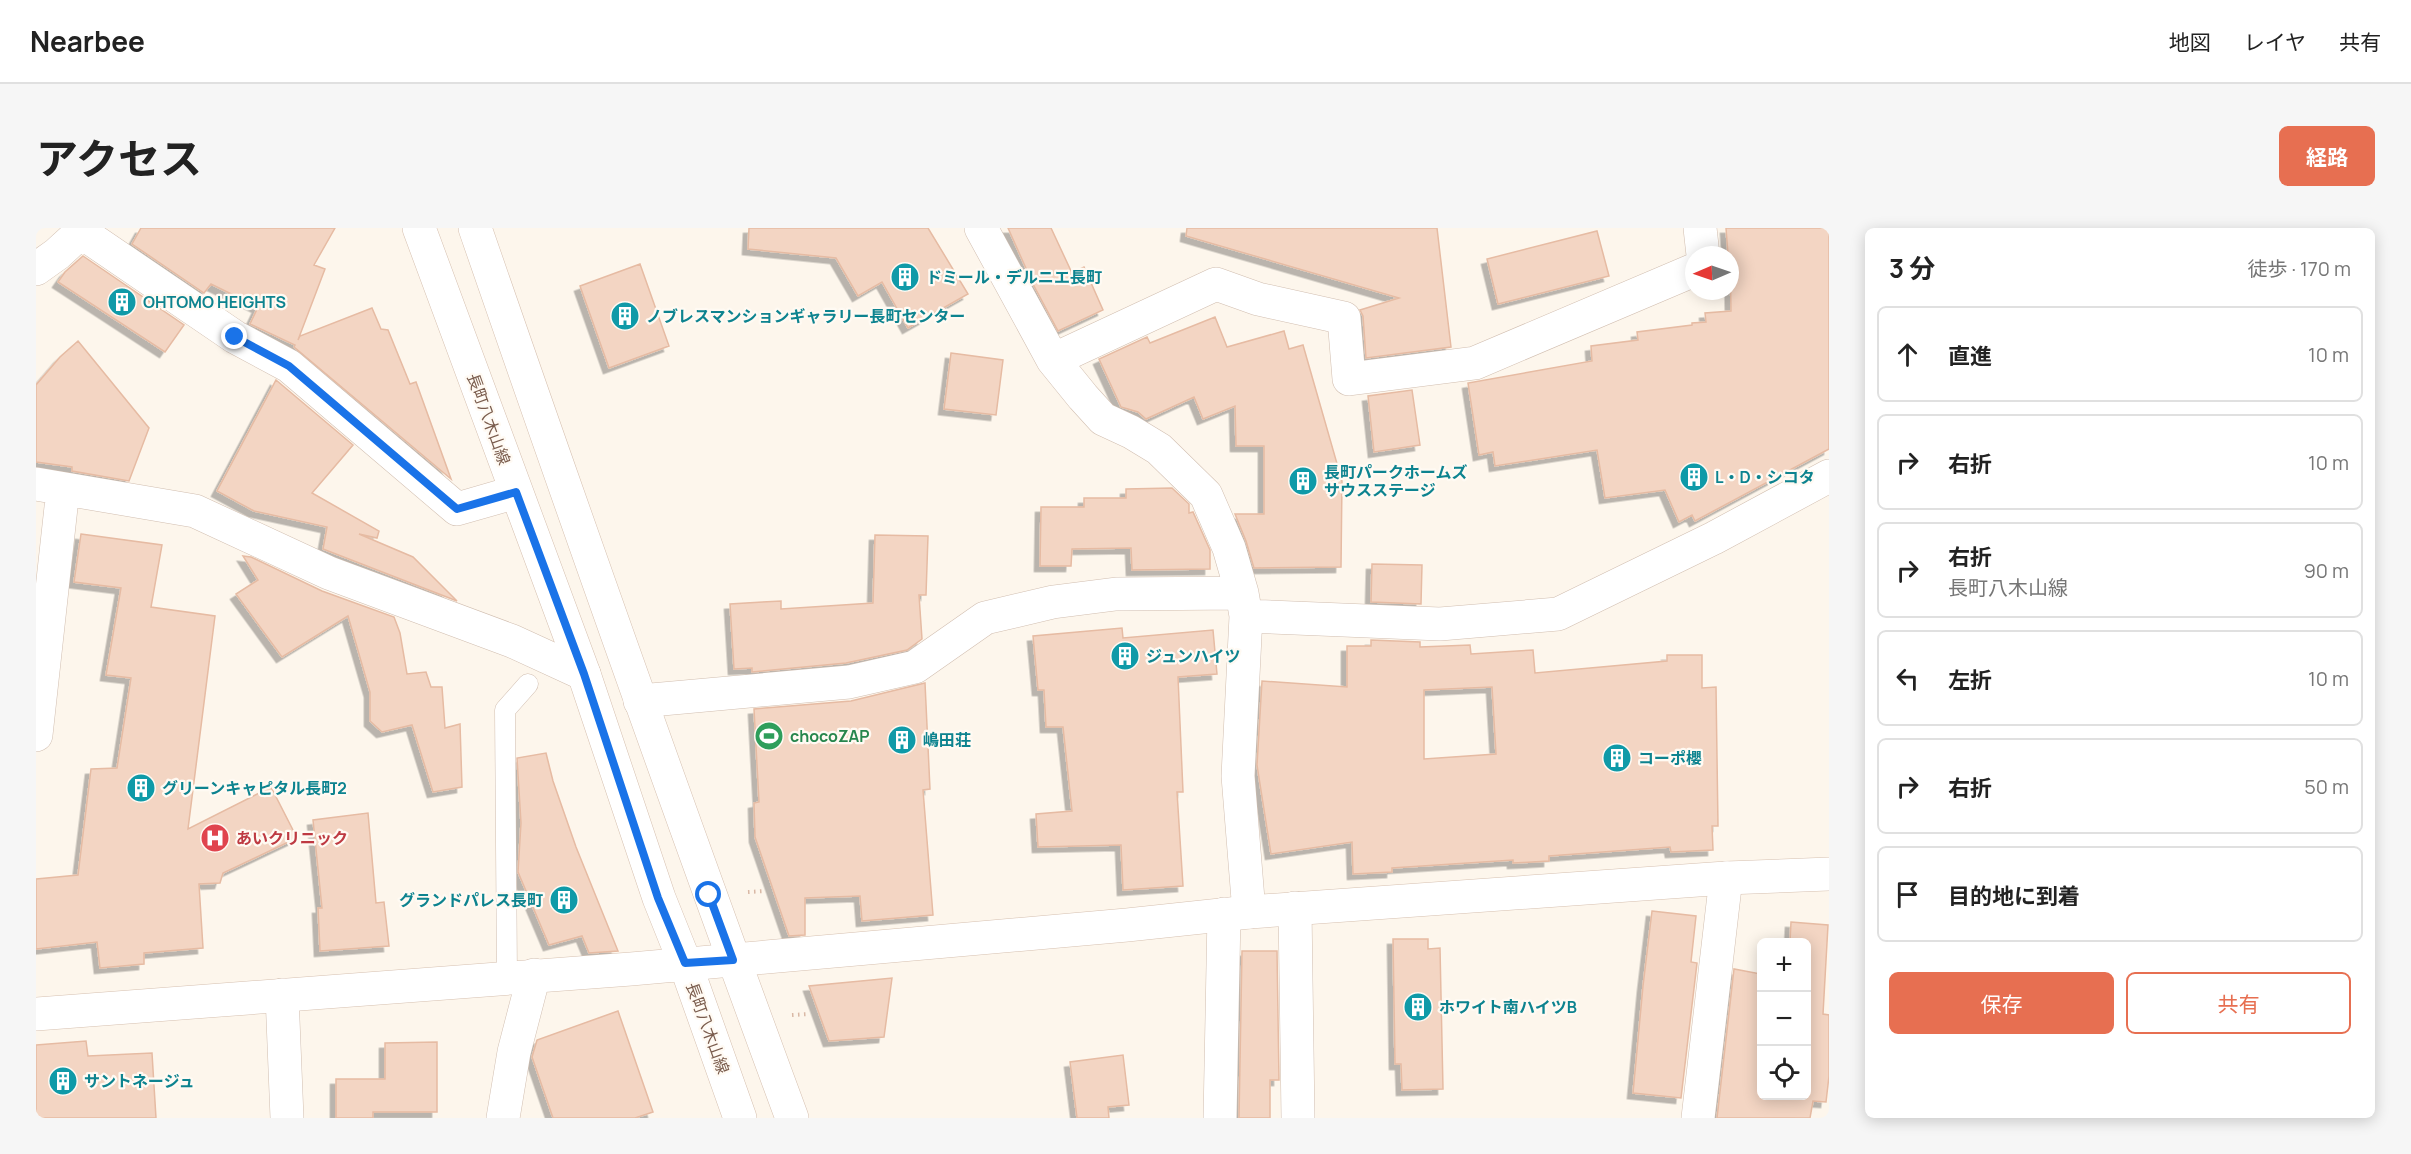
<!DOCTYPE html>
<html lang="ja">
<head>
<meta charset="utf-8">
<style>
  body { margin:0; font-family:Manrope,"Noto Sans JP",sans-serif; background:#f6f6f6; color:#222 }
  .controls { position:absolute; right:18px; bottom:18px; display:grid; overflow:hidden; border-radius:9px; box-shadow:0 3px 15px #0003 }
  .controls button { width:54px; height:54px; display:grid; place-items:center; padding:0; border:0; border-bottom:2px solid #e0e0e0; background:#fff; color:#222; font:30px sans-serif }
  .compass { position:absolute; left:1649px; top:18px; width:54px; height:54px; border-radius:50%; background:#fff; box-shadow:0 3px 15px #0003; rotate:268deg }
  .stop { position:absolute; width:18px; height:18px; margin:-14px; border:4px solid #1a73e8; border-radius:50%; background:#fff }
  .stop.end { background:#1a73e8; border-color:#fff; box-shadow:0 2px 6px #0008 }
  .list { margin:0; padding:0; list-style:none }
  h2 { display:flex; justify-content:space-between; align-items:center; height:78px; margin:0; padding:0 24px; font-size:26px }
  h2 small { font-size:20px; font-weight:400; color:#767676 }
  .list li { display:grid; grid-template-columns:39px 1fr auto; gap:18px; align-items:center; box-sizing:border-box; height:96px; margin:0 12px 12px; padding:0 12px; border:2px solid #e0e0e0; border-radius:9px }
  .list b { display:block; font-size:22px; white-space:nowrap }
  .list p { margin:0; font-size:20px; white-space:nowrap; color:#767676 }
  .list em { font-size:20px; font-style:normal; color:#767676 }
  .actions { display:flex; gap:12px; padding:18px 24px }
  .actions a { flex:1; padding:14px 0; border:2px solid #e76f51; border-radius:9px; text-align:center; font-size:21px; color:#e76f51 }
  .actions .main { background:#e76f51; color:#fff }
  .icon { flex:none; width:33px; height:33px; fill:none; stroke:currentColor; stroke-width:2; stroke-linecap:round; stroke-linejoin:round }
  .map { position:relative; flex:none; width:1793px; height:890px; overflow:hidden; border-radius:9px }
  header { display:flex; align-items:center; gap:36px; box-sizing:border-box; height:84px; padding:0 30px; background:#fff; border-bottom:2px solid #e0e0e0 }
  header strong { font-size:28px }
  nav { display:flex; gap:33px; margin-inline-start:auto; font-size:21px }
  .intro { display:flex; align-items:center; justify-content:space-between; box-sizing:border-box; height:144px; padding:0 36px }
  h1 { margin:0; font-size:42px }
  .button { padding:15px 27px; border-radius:9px; background:#e76f51; color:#fff; font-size:21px; font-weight:700 }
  main { display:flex; gap:36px; padding:0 36px }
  aside { flex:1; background:#fff; border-radius:9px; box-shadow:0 3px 15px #0003 }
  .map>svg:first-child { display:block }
</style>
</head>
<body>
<header>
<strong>Nearbee</strong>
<nav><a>地図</a><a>レイヤ</a><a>共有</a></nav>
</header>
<div class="intro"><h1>アクセス</h1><a class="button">経路</a></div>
<main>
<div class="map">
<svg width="1793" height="890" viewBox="0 0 1793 890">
  <defs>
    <filter id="shadow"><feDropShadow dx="-5.5" dy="5.5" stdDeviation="0" flood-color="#0004"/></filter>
  </defs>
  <rect width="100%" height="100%" fill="#fdf6ec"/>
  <path fill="#f3d5c3" stroke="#e6bba3" stroke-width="1.5" fill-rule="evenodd" filter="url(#shadow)" d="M105,0H299L278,37L289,41L262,112L264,108L336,80L345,101L352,102L374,156L380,154L415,251L258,119L259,117L214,96L222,79L175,56L168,65L96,16Z
    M713,0H892L932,66L872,100L846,54L822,68L800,30L712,21Z
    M972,0H1015L1036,45L1048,39L1067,82L1022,103L997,56Z
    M1151,0H1401L1415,119L1330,130L1327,88L1324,82L1363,70L1150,8Z
    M1690,0H1793V221L1659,293L1656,287L1643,294L1629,262L1569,270L1561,222L1459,238L1457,224L1443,227L1432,155L1556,133L1555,118L1602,112L1601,104L1656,97V95L1670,94L1669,85L1695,83L1694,27H1692Z
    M1561,3L1573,48L1462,76L1451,31Z
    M47,28L148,97L129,124L22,54L29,44Z
    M604,36L633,118L573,140L544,58Z
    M1179,89L1191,119L1248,103L1253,121L1267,117L1306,253L1305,339L1218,340L1210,313L1199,286H1228V218H1200L1199,178L1167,191L1158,169L1110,191L1102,184L1085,179L1063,131L1111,109L1114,115Z
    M42,113L113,200L93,253L36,243V239L0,234V157L24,129Z
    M915,125L967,132L960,187L908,181Z
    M240,152L317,217L276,265L343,303L341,310L323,306L377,329L421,373L287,321L291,299L218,283L181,263Z
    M1376,162L1384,217L1338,224L1332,168Z
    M1136,260L1153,276V285L1157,284L1174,322V341L1096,342L1095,320L1036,321L1035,338H1004L1005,279H1048V270H1090V261Z
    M45,306L126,317L115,379L179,388L152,601L235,559L261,610L187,645L184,655L163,656L167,720L108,725V736L64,740L61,714L0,721V651L42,647L55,541L81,540L95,450L70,447L85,360L38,354Z
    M839,307L892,308L890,367H883L886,411L871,422L810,435L716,444V440L698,441L694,376L745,373V381L837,375Z
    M207,328L215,329L286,363L358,389L364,405L371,446L390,444L395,459H406L409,500L424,496L426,559L397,564L376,497L346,504L334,493V464L312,388L246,429L200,366L222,352Z
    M1336,336L1386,337L1385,376L1335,374Z
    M1086,400L1087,410L1177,402L1181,446L1142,449L1147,564H1141L1147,658L1087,662L1085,617L1002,619L1000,586L1036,583L1027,499H1010L1008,462H1002L997,408Z
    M1335,412L1384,414V419L1434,417L1435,426L1497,422L1499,445L1631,433V427H1666V460L1680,459L1682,598H1676L1677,622L1635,624L1634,619L1513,628V633L1477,635V632L1356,640V644L1317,646L1316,614L1235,626L1221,537L1226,453L1311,459V418H1335ZM1456,459L1460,526L1388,531V462Z
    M889,455L894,561L887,562L897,687L826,693L824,668L769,670V707L753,708L719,609L718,575L723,574L718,481L815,473Z
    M510,525L517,553L540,619L582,723L553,725L546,708L513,717L482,644L485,595L481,530Z
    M332,585L340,675L348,674L353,718L284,723L282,680H286L277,592Z
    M1616,683L1660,688L1655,734L1661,735L1645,870L1597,865L1607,758Z
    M1755,694L1792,697L1787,786L1793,787V848L1790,874L1777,873L1774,890H1681L1698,741L1725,746V867H1770V714H1754Z
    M1357,711H1392V721L1404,720L1407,861L1366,862L1365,836H1359Z
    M1206,723H1241L1243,852H1234V890H1203Z
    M856,750L848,809L793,813L773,758Z
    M582,783L617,884L599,890H517L496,829L501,812Z
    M50,813L52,828L116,825L120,890H0V817Z
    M401,814V884H337V890H300V851H349V815Z
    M1087,827L1093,877L1072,879L1073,890H1041L1034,834Z"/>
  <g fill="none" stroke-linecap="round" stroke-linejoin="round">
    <g stroke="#d1beb0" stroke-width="21">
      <path id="lane" d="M471,750L469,482L492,456"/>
    </g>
    <g stroke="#d1beb0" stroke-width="34">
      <path id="street" d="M945,0L1017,132L1047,169L1067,191L1095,204L1123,221L1170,267L1193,320L1206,365L1210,388L1202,548L1213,684
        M1664,0L1667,27
        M0,41L21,26L45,4L199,109L253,138L421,281L480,264
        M1017,132L1180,56L1222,71L1308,90L1313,151L1439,135L1658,42
        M0,256L159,283L293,345L476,413L548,446
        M1210,388L1404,396L1522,386L1678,310L1793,248
        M604,473L813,454L879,439L949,390L1017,374L1080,366L1206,365
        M0,507L27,261
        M1259,680L1262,890
        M246,767L251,890
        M467,890L478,824L498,747
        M1184,890L1188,686
        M1662,890L1690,650"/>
    </g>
    <g stroke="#d6c0b0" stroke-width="34">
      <path id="secondary" d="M383,0L548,446L623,670L649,735L704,890
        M439,0C542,298 647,595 756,890
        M0,786L595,741L1091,697L1213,684L1690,650L1793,646"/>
    </g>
    <path stroke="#d9b8a5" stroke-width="4" stroke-dasharray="1.5 4.5" stroke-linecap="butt" d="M712,664L730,663
      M756,787L773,786"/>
    <use href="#lane" stroke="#fff" stroke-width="20"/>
    <use href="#street" stroke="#fff" stroke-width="33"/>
    <use href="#secondary" stroke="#fff" stroke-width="33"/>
  </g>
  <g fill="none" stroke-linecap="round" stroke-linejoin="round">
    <path stroke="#1a73e8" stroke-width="8" d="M199,109L253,138L421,281L480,264L548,446L622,670L649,735L697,732L673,667"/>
  </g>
  <defs>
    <g id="building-disc" transform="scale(1.5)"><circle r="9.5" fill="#0f9aa8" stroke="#fffaf3"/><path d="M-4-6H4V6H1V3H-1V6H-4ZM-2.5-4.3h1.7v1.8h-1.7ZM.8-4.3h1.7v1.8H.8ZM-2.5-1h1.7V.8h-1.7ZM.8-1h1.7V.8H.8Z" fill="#fff"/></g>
    <g id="stadium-disc" transform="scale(1.5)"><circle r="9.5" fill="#2e9e5b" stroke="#fffaf3"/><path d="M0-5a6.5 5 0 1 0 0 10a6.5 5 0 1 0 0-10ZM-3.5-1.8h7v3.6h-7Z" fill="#fff"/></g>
    <g id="hospital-disc" transform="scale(1.5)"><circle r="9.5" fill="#e0444e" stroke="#fffaf3"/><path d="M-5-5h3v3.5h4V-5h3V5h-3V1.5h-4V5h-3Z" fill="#fff"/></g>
  </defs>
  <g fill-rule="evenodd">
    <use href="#building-disc" x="869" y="49"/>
    <use href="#building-disc" x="86" y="74"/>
    <use href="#building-disc" x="589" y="88"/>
    <use href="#building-disc" x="1658" y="249"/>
    <use href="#building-disc" x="1267" y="253"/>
    <use href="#building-disc" x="1089" y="428"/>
    <use href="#stadium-disc" x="733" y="508"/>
    <use href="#building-disc" x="866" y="512"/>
    <use href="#building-disc" x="1581" y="530"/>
    <use href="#building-disc" x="105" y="560"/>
    <use href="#hospital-disc" x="179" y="610"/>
    <use href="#building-disc" x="528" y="672"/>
    <use href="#building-disc" x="1382" y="779"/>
    <use href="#building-disc" x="27" y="853"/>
  </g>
  <g text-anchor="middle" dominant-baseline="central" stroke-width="4.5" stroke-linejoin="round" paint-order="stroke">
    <g font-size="16" font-weight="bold" fill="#0d838f" stroke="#fffaf3" text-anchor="start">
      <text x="890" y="49">ドミール・デルニエ長町</text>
      <text x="107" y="74">OHTOMO HEIGHTS</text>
      <text x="610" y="88">ノブレスマンションギャラリー長町センター</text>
      <text x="1288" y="244">長町パークホームズ<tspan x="1288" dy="18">サウスステージ</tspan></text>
      <text x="1679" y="249">L・D・シコタ</text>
      <text x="1110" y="428">ジュンハイツ</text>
      <text x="887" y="512">嶋田荘</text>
      <text x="1602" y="530">コーポ櫻</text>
      <text x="126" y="560">グリーンキャピタル長町2</text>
      <text x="507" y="672" text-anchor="end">グランドパレス長町</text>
      <text x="1403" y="779">ホワイト南ハイツB</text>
      <text x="48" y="853">サントネージュ</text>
    </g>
    <g font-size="16" fill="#7a5c4d" stroke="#fffaf3">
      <text transform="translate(453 191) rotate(70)">長町八木山線</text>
      <text transform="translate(672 800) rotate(70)">長町八木山線</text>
    </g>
    <g font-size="16" font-weight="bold" fill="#27864d" stroke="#fffaf3" text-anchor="start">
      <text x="754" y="508">chocoZAP</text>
    </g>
    <g font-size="16" font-weight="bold" fill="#be3a42" stroke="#fffaf3" text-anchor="start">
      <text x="200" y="610">あいクリニック</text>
    </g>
  </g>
</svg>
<div class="controls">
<button>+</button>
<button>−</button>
<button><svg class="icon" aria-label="locate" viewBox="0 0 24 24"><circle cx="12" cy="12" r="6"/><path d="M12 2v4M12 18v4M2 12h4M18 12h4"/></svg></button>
</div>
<svg class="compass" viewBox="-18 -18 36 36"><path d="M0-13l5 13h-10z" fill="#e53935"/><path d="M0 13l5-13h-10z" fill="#767676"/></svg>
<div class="stop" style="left:673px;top:667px"></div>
<div class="stop end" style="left:199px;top:109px"></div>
</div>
<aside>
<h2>3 分<small>徒歩 · 170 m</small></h2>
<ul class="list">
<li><svg class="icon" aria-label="ahead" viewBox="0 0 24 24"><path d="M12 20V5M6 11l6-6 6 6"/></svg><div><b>直進</b></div><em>10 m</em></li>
<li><svg class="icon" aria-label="right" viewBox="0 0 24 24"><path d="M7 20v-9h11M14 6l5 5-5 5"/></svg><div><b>右折</b></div><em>10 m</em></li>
<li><svg class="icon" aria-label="right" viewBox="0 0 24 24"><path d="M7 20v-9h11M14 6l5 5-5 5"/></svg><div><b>右折</b><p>長町八木山線</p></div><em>90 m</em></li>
<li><svg class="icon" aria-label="left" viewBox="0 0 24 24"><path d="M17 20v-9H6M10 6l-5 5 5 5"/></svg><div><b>左折</b></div><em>10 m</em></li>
<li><svg class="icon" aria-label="right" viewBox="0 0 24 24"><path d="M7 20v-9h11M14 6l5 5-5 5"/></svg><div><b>右折</b></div><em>50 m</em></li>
<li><svg class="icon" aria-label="arrive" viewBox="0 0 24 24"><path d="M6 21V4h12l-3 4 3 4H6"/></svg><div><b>目的地に到着</b></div></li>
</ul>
<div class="actions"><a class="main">保存</a><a>共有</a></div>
</aside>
</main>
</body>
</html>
